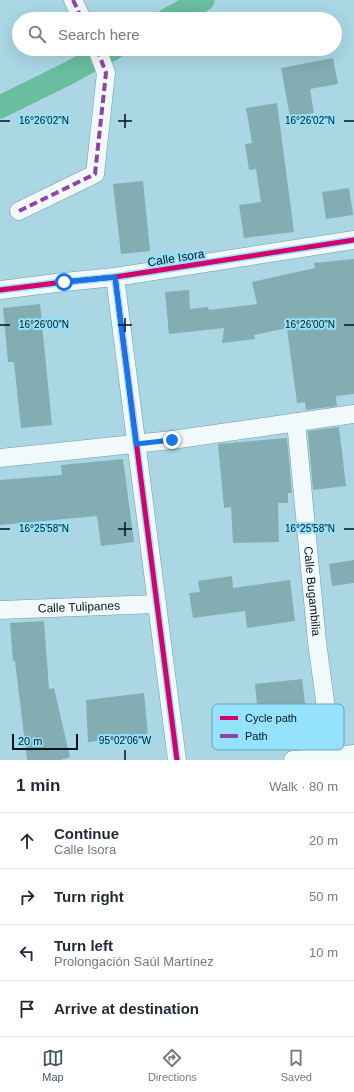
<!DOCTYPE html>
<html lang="en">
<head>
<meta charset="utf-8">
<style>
  body { margin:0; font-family:Arial,sans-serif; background:#f2f2f3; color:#1f2937 }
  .scale { position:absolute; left:12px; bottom:10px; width:66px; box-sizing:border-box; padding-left:4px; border:2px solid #01151b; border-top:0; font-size:11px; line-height:14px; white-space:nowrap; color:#01151b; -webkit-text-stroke:3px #94e2fb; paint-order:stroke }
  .stop { position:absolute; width:12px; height:12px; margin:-9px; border:3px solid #1a73e8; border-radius:50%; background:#fff }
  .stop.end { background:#1a73e8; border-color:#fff; box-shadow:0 1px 4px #0008 }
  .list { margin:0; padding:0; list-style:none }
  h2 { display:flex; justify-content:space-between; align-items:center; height:52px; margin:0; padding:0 16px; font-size:17px }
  h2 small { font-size:13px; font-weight:400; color:#747a83 }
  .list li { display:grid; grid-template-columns:26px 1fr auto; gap:12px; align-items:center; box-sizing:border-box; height:56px; padding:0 16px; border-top:1px solid #e0e1e3 }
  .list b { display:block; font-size:15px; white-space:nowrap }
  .list p { margin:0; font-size:13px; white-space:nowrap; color:#747a83 }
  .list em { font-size:13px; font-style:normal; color:#747a83 }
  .icon { flex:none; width:22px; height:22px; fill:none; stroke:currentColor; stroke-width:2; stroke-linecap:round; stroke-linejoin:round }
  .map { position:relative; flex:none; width:354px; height:760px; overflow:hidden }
  .search { position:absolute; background:#fff; box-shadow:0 4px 16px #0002; left:12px; right:12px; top:12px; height:44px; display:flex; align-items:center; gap:10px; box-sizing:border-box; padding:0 14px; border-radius:22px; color:#747a83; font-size:15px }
  .sheet { height:276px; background:#fff }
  nav { display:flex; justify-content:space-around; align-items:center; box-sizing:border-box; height:56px; border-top:1px solid #e0e1e3; background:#fff; font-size:11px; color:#747a83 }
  nav a { display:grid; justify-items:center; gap:2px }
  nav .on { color:#3c5961 }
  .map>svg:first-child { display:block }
</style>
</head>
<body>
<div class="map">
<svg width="354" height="760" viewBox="0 0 354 760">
  <rect width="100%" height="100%" fill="#abd6e4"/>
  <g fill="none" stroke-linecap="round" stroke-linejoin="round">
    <path stroke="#6abd9f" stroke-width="23" d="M168,19L203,0
      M0,107L67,74L113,49"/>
  </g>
  <path fill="#84acb3" d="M333,58L338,84L310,89L314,113L290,117L281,68Z
    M277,103L294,232L244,238L239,205L261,202L256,169L249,170L245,144L252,143L246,108Z
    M143,181L150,251L121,254L113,184Z
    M349,188L353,215L326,219L322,192Z
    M354,259V394L336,396L337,406L306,410L305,402L297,403L287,328L254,335L255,339L222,343L224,328L169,334L165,292L189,290L190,309L208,307L209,310L257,304L252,282L315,268L314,263Z
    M40,304L52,425L21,428L14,362H8L3,308Z
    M339,427L346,486L313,490L308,431Z
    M287,438L292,493H288V503H278L279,542L233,543L231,507L224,508L218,444Z
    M123,459L134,542L101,546L97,516L0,525V480L62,475L61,465Z
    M354,560V583L332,586L329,564Z
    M232,576L233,588L290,580L295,621L247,628L245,611L193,618L189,593L200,592L198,581Z
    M44,621L49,689L54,688L70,757L61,760H27L15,661H13L10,623Z
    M302,679L307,719L259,724L255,684Z
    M144,693L148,736L88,742L86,700Z"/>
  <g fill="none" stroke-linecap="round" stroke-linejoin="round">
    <g stroke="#6e9ba6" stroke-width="19">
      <g id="street">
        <path d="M73,0L82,19"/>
        <path d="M19,211L95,174L106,73L97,49"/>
        <path d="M115,277L177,760"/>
        <path d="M0,290L64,282L115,277L354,240"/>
        <path id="s1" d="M296,422L317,642L333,760"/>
        <path d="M0,458L172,440L354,414"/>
        <path id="s2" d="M0,610L157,604"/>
        <path d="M293,760L354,754"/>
      </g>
    </g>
    <use href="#street" stroke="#f2f9fb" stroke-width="18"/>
    <path stroke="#8e44ad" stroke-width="4" stroke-dasharray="8 4" stroke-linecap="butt" d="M73,0L82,19
      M19,211L95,174L106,73L97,49"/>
    <g stroke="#94e2fb" stroke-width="8">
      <path id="cycleway" d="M115,277L177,760
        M0,290L64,282L115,277L354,240"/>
    </g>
    <use href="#cycleway" stroke="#d6006c" stroke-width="5"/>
  </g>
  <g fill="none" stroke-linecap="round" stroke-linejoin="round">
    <path stroke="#1a73e8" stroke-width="5" d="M64,282L115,277L136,444L172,440"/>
  </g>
  <path fill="none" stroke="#01151b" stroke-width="1.5" d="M125,114V128M0,121H10M118,121H132M344,121H354M125,318V332M0,325H10M118,325H132M344,325H354M125,522V536M0,529H10M118,529H132M344,529H354M125,750V760"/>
  <g text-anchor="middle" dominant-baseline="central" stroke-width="4" stroke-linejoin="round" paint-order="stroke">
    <g font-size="12" fill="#01151b" stroke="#94e2fb">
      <text transform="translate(176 258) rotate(-9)">Calle Isora</text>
      <text stroke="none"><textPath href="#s1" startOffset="170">Calle Bugambilia</textPath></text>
      <text stroke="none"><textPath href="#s2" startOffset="79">Calle Tulipanes</textPath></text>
    </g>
  </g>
  <rect x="212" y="704" width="132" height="46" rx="6" fill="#94e2fb" stroke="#68a4b8" stroke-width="1"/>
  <rect x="220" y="716" width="18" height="4" fill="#d6006c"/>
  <rect x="220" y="734" width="18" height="4" fill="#8e44ad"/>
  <g font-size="11" fill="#01151b">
    <text x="245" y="722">Cycle path</text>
    <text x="245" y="740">Path</text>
  </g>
  <g font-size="10" text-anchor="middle" fill="#01151b" stroke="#94e2fb" stroke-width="4" stroke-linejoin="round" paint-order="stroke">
    <text x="44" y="124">16°26'02"N</text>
    <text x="310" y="124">16°26'02"N</text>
    <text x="44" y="328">16°26'00"N</text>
    <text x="310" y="328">16°26'00"N</text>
    <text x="44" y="532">16°25'58"N</text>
    <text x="310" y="532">16°25'58"N</text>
    <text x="125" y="744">95°02'06"W</text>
  </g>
</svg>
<div class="scale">20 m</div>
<div class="stop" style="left:64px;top:282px"></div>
<div class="stop end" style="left:172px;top:440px"></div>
<div class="search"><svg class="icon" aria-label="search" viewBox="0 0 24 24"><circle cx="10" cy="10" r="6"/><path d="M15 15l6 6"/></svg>Search here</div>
</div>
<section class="sheet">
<h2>1 min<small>Walk · 80 m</small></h2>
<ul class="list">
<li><svg class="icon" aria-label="ahead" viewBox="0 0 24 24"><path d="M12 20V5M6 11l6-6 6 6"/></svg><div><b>Continue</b><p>Calle Isora</p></div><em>20 m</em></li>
<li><svg class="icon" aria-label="right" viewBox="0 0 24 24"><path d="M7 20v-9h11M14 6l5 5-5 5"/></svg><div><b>Turn right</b></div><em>50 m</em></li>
<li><svg class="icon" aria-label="left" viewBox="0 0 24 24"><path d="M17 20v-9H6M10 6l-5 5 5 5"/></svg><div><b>Turn left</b><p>Prolongación Saúl Martínez</p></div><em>10 m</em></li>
<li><svg class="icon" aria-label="arrive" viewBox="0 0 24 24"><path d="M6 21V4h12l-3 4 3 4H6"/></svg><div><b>Arrive at destination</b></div></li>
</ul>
</section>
<nav>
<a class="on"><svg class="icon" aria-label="map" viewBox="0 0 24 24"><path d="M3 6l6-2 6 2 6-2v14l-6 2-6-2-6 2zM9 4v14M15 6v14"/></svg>Map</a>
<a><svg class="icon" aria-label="directions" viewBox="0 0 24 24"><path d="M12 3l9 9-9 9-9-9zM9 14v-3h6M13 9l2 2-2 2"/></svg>Directions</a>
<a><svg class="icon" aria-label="saved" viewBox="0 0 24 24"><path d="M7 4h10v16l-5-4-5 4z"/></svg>Saved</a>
</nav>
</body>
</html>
